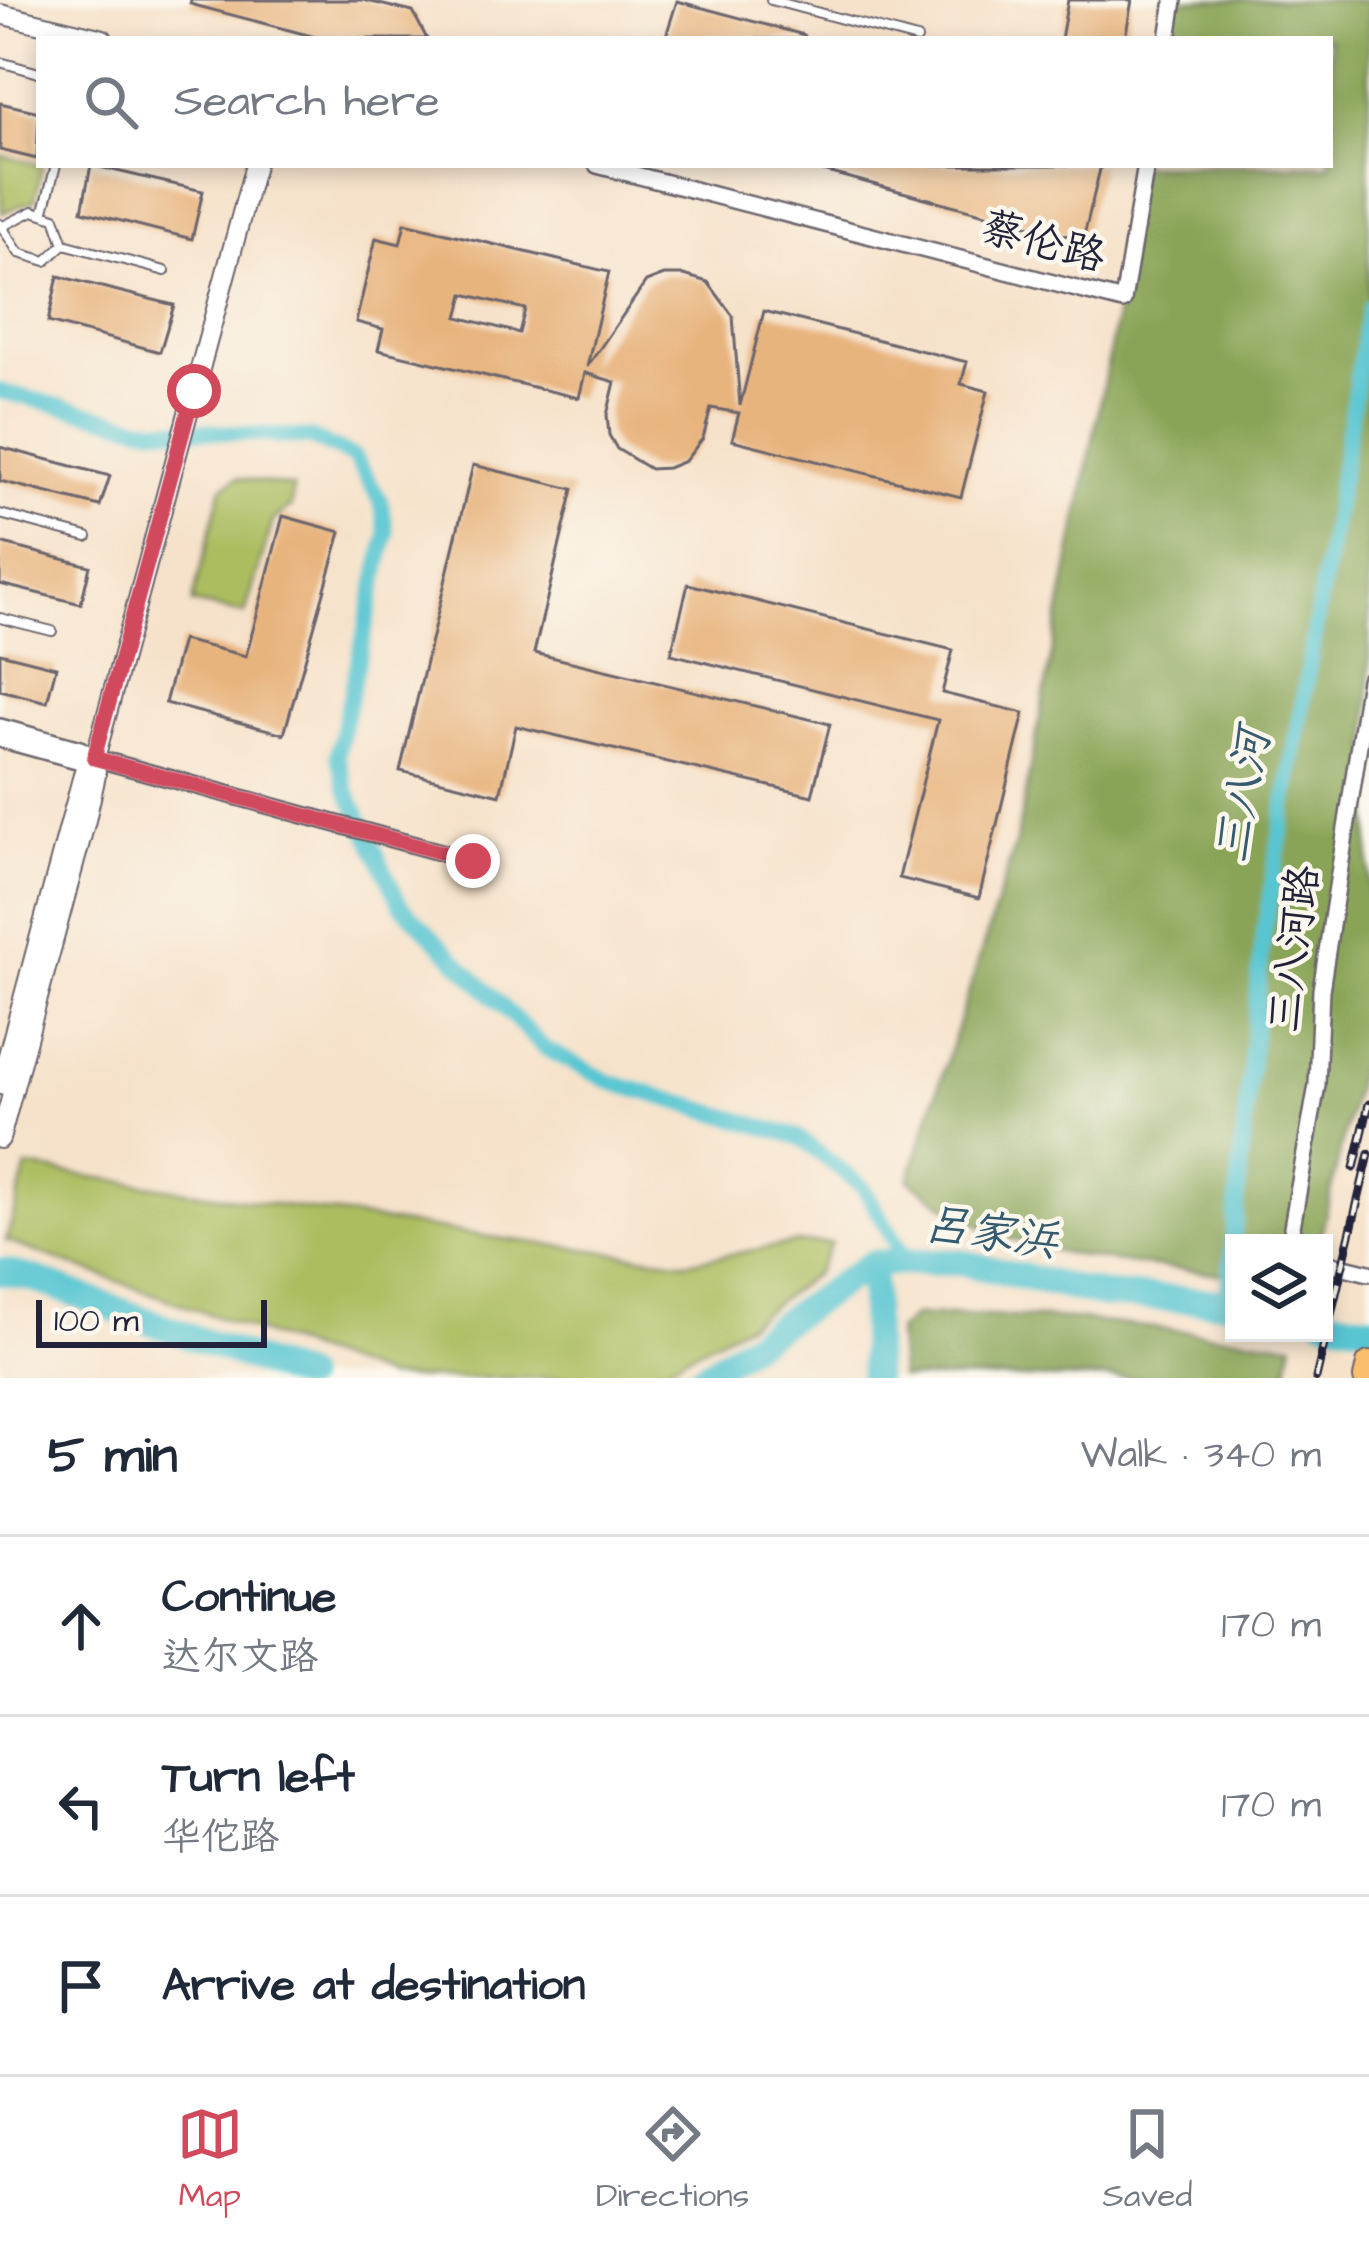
<!DOCTYPE html>
<html lang="en">
<head>
<meta charset="utf-8">
<style>
  body { margin:0; font-family:"Architects Daughter","LXGW WenKai TC",sans-serif; background:#f2f2f3; color:#1f2937 }
  .controls { position:absolute; right:36px; bottom:36px; display:grid; overflow:hidden; border-radius:0px; box-shadow:0 6px 18px #0003 }
  .controls button { width:108px; height:108px; display:grid; place-items:center; padding:0; border:0; border-bottom:3px solid #e0e1e3; background:#fff; color:#1f2937; font:60px sans-serif }
  .scale { position:absolute; left:36px; bottom:30px; width:231px; box-sizing:border-box; padding-left:12px; border:6px solid #22223b; border-top:0; font-size:33px; line-height:42px; white-space:nowrap; color:#22223b; -webkit-text-stroke:9px #fbf7ec; paint-order:stroke }
  .stop { position:absolute; width:36px; height:36px; margin:-27px; border:9px solid #d1495b; border-radius:50%; background:#fff }
  .stop.end { background:#d1495b; border-color:#fff; box-shadow:0 3px 12px #0008 }
  .list { margin:0; padding:0; list-style:none }
  h2 { display:flex; justify-content:space-between; align-items:center; height:156px; margin:0; padding:0 48px; font-size:51px }
  h2 small { font-size:39px; font-weight:400; color:#747a83 }
  .list li { display:grid; grid-template-columns:78px 1fr auto; gap:36px; align-items:center; box-sizing:border-box; height:180px; padding:0 48px; border-top:3px solid #e0e1e3 }
  .list b { display:block; font-size:45px; white-space:nowrap }
  .list p { margin:0; font-size:39px; white-space:nowrap; color:#747a83 }
  .list em { font-size:39px; font-style:normal; color:#747a83 }
  .icon { flex:none; width:66px; height:66px; fill:none; stroke:currentColor; stroke-width:2; stroke-linecap:round; stroke-linejoin:round }
  .map { position:relative; flex:none; width:1369px; height:1378px; overflow:hidden }
  .search { position:absolute; background:#fff; box-shadow:0 6px 18px #0003; left:36px; right:36px; top:36px; height:132px; display:flex; align-items:center; gap:30px; box-sizing:border-box; padding:0 42px; border-radius:0px; color:#747a83; font-size:45px }
  .sheet { height:696px; background:#fff }
  nav { display:flex; justify-content:space-around; align-items:center; box-sizing:border-box; height:168px; border-top:3px solid #e0e1e3; background:#fff; font-size:33px; color:#747a83 }
  nav a { display:grid; justify-items:center; gap:6px }
  nav .on { color:#d1495b }
  .map>svg:first-child { display:block }
</style>
</head>
<body>
<div class="map">
<svg width="1369" height="1378" viewBox="0 0 1369 1378">
  <rect width="100%" height="100%" fill="#fbf7ec"/>
  <filter id="ink" filterUnits="userSpaceOnUse"><feTurbulence type="fractalNoise" baseFrequency=".00833" numOctaves="2"/><feDisplacementMap in="SourceGraphic" scale="24" xChannelSelector="R" yChannelSelector="G"/><feConvolveMatrix kernelMatrix="1 2 1 2 8 2 1 2 1" color-interpolation-filters="sRGB"/></filter>
  <filter id="wash" filterUnits="userSpaceOnUse"><feTurbulence type="fractalNoise" baseFrequency=".004" numOctaves="4" result="noise"/><feDisplacementMap in="SourceGraphic" scale="48" xChannelSelector="R" yChannelSelector="G"/><feGaussianBlur stdDeviation="2.7" result="paint"/><feColorMatrix in="noise" values="0 0 0 0 0 0 0 0 0 0 0 0 0 0 0 0 0 1.4 0 .05"/><feComposite in="paint" operator="in"/></filter>
  <g filter="url(#wash)">
    <rect width="100%" height="100%" fill="#f6e2ca"/>
    <path fill="#acbd60" stroke="#67704e" stroke-width="3" d="M0,155L42,165L35,200L2,213Z
      M237,478L293,487L291,506L273,521L245,614L192,603L222,487Z
      M27,1167L504,1239L687,1262L794,1243H831L816,1273L748,1323L644,1378H386L6,1241Z"/>
    <path fill="#89a456" stroke="#566348" stroke-width="3" d="M1165,0H1369V1027L1319,1243H1234V1276C1159,1265 1066,1261 996,1233C964,1221 936,1199 909,1180L1016,842L1115,324L1139,165H1330V39H1159Z
      M955,1315L1073,1319L1293,1343L1286,1378H900L897,1331L913,1316Z"/>
    <g fill="none" stroke-linecap="round" stroke-linejoin="round">
      <path stroke="#59c6d2" stroke-width="16" d="M0,391L145,427L311,438L354,457L381,501L387,533L337,755L347,790L400,904L544,1048L610,1082L798,1137L863,1187L907,1263
        M1227,1301L1263,938L1369,308"/>
      <path stroke="#59c6d2" stroke-width="27" d="M872,1263L873,1378
        M0,1271L34,1279L302,1378
        M1324,1318L1369,1326
        M699,1378L872,1263L960,1262L1102,1295L1234,1302"/>
    </g>
    <g id="blocks">
      <path fill="#e8b47e" fill-rule="evenodd" d="M191,0H363L413,12L427,39H323L190,4Z
        M1068,0H1132L1125,39H1061Z
        M677,1L804,35V39H665Z
        M0,103L39,112L37,159L0,150Z
        M91,165L203,191L192,239L82,211Z
        M816,165H1101L1083,240L816,169Z
        M405,223L609,272L587,367L646,282L664,275H684L708,282L733,316L740,406L764,311L967,362L961,384L988,391L961,497L732,440L739,413L711,408L703,438L685,461L668,468L650,469L617,449L609,435L607,415L615,382L585,373L579,398L378,350L383,329L356,322L376,238L400,244ZM464,294L525,309L519,333L458,317Z
        M58,276L174,305L160,352L48,322Z
        M0,447L110,476L100,506L0,481Z
        M473,465L573,489L534,653L830,724L812,796L516,726L500,795L400,771Z
        M283,516L341,532L284,734L165,703L182,640L246,656Z
        M0,543L90,566L81,604L0,584Z
        M688,584L953,650L942,693L1024,713L979,898L899,878L938,720L671,654Z
        M0,653L56,667L47,702L0,690Z"/>
    </g>
  </g>
  <g filter="url(#ink)">
    <use href="#blocks" fill-opacity="0" stroke="#6c656d" stroke-width="3"/>
    <g fill="none" stroke-linecap="round" stroke-linejoin="round">
      <g stroke="#6c656d" stroke-width="12">
        <path id="service" d="M771,0L917,39
          M0,62L39,73
          M43,214L56,165
          M0,224L19,253L46,261L64,244L165,271
          M3,226L33,211L55,218L64,244
          M0,514L87,537
          M0,618L52,631"/>
      </g>
      <g stroke="#6c656d" stroke-width="20">
        <path id="minor" d="M1168,39L1174,0
          M597,165L1123,301L1146,165
          M0,727L80,749L95,758L473,861
          M0,739L77,760L95,758
          M1296,1243L1292,1227L1317,1085L1321,990L1369,680
          M1324,1262L1369,1273"/>
      </g>
      <g stroke="#6c656d" stroke-width="22">
        <path id="tertiary" d="M0,14L103,39
          M0,1085L84,771L92,762
          M0,1139L86,820L96,775L95,758L255,165"/>
      </g>
      <g stroke="#6c656d" stroke-width="28">
        <path id="primary" d="M1366,1378L1369,1364"/>
      </g>
      <use href="#service" stroke="#fff" stroke-width="8"/>
      <use href="#minor" stroke="#fff" stroke-width="15"/>
      <use href="#tertiary" stroke="#fff" stroke-width="18"/>
      <use href="#primary" stroke="#fabe6d" stroke-width="24"/>
      <g stroke="#22223b" stroke-width="9">
        <path id="rail" d="M1354,1168L1369,1104
          M1316,1378L1369,1154"/>
      </g>
      <use href="#rail" stroke="#fbf7ec" stroke-width="4.5" stroke-dasharray="14" stroke-linecap="butt"/>
    </g>
  </g>
  <g fill="none" stroke-linecap="round" stroke-linejoin="round" filter="url(#ink)">
    <path stroke="#d1495b" stroke-width="15" d="M194,391L94,758L473,861"/>
  </g>
  <g text-anchor="middle" dominant-baseline="central" stroke-width="9" stroke-linejoin="round" paint-order="stroke">
    <g font-size="42" fill="#22223b" stroke="#fbf7ec">
      <text transform="translate(1043 243) rotate(15)">蔡伦路</text>
      <text transform="translate(1295 949) rotate(-83)">三八河路</text>
    </g>
    <g font-size="45" font-style="italic" fill="#355b70" stroke="#fbf7ec">
      <text transform="translate(1244 796) rotate(-80)">三八河</text>
      <text transform="translate(991 1234) rotate(8)">吕家浜</text>
    </g>
  </g>
</svg>
<div class="controls">
<button><svg class="icon" aria-label="layers" viewBox="0 0 24 24"><path d="M12 4l9 5-9 5-9-5zM3 14l9 5 9-5"/></svg></button>
</div>
<div class="scale">100 m</div>
<div class="stop" style="left:194px;top:391px"></div>
<div class="stop end" style="left:473px;top:861px"></div>
<div class="search"><svg class="icon" aria-label="search" viewBox="0 0 24 24"><circle cx="10" cy="10" r="6"/><path d="M15 15l6 6"/></svg>Search here</div>
</div>
<section class="sheet">
<h2>5 min<small>Walk · 340 m</small></h2>
<ul class="list">
<li><svg class="icon" aria-label="ahead" viewBox="0 0 24 24"><path d="M12 20V5M6 11l6-6 6 6"/></svg><div><b>Continue</b><p>达尔文路</p></div><em>170 m</em></li>
<li><svg class="icon" aria-label="left" viewBox="0 0 24 24"><path d="M17 20v-9H6M10 6l-5 5 5 5"/></svg><div><b>Turn left</b><p>华佗路</p></div><em>170 m</em></li>
<li><svg class="icon" aria-label="arrive" viewBox="0 0 24 24"><path d="M6 21V4h12l-3 4 3 4H6"/></svg><div><b>Arrive at destination</b></div></li>
</ul>
</section>
<nav>
<a class="on"><svg class="icon" aria-label="map" viewBox="0 0 24 24"><path d="M3 6l6-2 6 2 6-2v14l-6 2-6-2-6 2zM9 4v14M15 6v14"/></svg>Map</a>
<a><svg class="icon" aria-label="directions" viewBox="0 0 24 24"><path d="M12 3l9 9-9 9-9-9zM9 14v-3h6M13 9l2 2-2 2"/></svg>Directions</a>
<a><svg class="icon" aria-label="saved" viewBox="0 0 24 24"><path d="M7 4h10v16l-5-4-5 4z"/></svg>Saved</a>
</nav>
</body>
</html>
